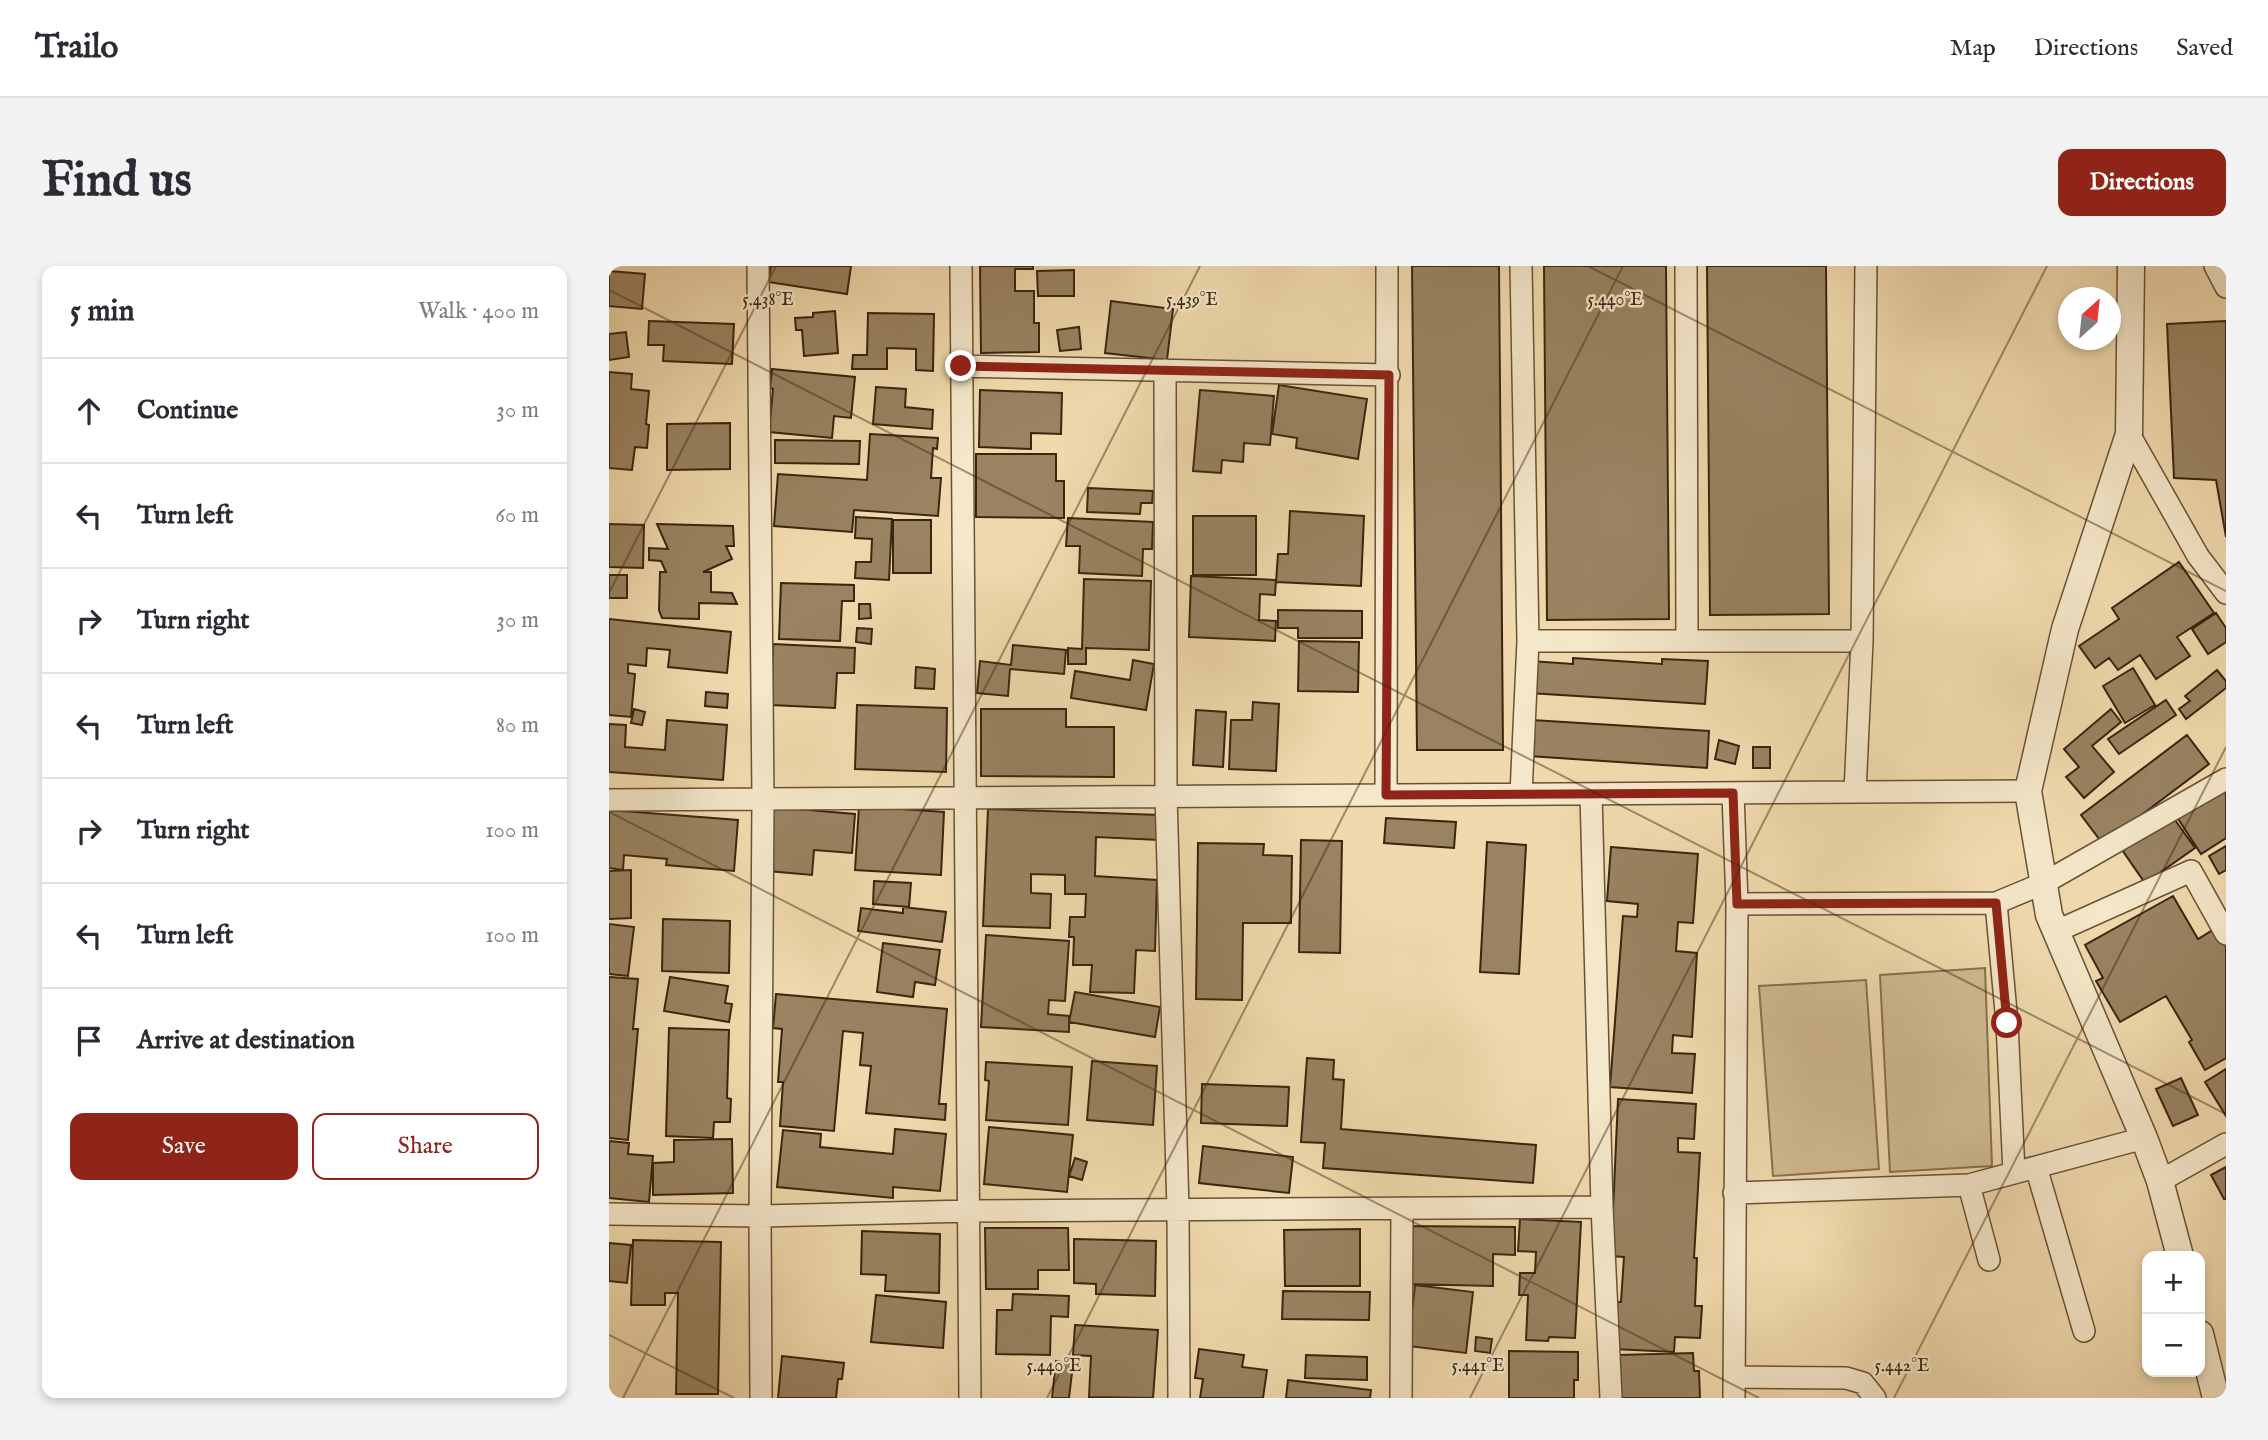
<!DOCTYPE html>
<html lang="en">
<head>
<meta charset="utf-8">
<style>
  body { margin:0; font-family:"IM FELL English",serif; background:#f2f2f3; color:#2b2b33 }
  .controls { position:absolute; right:21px; bottom:21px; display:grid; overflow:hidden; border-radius:14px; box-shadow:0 4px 10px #0003 }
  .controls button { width:63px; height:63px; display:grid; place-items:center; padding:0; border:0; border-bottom:2px solid #e1e1e2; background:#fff; color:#2b2b33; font:35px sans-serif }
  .compass { position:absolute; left:1449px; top:21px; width:63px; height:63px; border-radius:50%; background:#fff; box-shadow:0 4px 10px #0003; rotate:27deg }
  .stop { position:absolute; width:21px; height:21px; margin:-16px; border:5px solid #8f2418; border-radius:50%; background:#fff }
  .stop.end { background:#8f2418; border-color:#fff; box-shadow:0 2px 7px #0008 }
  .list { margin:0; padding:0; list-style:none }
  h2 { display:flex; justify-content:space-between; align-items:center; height:91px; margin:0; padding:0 28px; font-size:30px }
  h2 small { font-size:23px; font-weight:400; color:#7c7c81 }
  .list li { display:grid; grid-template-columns:46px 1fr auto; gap:21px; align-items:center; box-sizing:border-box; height:105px; padding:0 28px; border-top:2px solid #e1e1e2 }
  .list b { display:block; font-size:26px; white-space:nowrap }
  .list em { font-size:23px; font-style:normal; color:#7c7c81 }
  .actions { display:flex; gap:14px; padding:21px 28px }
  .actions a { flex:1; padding:16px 0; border:2px solid #8f2418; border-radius:14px; text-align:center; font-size:24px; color:#8f2418 }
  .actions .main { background:#8f2418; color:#fff }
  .icon { flex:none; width:38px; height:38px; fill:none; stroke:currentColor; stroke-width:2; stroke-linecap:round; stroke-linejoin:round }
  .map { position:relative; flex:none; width:1617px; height:1132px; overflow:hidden; border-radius:14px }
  header { display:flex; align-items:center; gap:42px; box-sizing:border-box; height:98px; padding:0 35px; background:#fff; border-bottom:2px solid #e1e1e2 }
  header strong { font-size:33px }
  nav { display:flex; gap:38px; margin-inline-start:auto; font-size:24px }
  .intro { display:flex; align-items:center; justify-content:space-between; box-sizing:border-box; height:168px; padding:0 42px }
  h1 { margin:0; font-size:49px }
  .button { padding:18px 32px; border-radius:14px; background:#8f2418; color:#fff; font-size:24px; font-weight:700 }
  main { display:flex; gap:42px; padding:0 42px }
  aside { flex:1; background:#fff; border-radius:14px; box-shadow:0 4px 10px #0003 }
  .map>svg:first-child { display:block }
</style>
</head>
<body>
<header>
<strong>Trailo</strong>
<nav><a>Map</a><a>Directions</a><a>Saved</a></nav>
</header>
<div class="intro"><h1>Find us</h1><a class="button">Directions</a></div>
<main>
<aside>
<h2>5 min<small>Walk · 400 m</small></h2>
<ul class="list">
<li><svg class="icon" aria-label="ahead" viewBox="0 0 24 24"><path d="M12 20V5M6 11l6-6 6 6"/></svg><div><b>Continue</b></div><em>30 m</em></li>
<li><svg class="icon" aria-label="left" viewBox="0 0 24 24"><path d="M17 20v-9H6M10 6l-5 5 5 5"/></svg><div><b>Turn left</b></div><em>60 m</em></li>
<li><svg class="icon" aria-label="right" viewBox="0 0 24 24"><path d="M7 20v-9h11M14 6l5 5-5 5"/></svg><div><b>Turn right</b></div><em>30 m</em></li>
<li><svg class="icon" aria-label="left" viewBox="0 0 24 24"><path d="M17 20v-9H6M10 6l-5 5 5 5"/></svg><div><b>Turn left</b></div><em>80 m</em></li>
<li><svg class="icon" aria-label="right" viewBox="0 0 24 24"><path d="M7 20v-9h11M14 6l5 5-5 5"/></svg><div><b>Turn right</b></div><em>100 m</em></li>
<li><svg class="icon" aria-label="left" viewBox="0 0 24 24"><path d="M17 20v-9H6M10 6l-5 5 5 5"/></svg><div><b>Turn left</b></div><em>100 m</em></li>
<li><svg class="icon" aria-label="arrive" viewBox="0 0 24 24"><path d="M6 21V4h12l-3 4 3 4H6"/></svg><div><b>Arrive at destination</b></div></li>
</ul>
<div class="actions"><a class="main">Save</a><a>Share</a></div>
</aside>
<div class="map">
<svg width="1617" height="1132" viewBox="0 0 1617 1132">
  <rect width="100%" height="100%" fill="#f0daad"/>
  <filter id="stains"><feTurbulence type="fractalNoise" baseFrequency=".00286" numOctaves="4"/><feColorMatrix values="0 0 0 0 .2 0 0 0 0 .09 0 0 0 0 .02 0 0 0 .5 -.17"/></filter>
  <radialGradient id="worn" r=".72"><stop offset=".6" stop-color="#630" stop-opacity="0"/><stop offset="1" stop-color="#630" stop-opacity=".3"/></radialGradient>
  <path fill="#d1bb92" stroke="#867050" stroke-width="2" d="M1376,702L1383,900L1281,906L1271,709Z
    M1257,714L1270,903L1164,910L1150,720Z"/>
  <path fill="#998361" stroke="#3a250f" stroke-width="2" d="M162,0H242L238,28L159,16Z
    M371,0H424V3H406V25H425V57H430V86L372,87Z
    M803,0H890L894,484H808Z
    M935,0H1057L1060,353L938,354Z
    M1098,0H1217L1220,348L1101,349Z
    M465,4V30H429L428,5Z
    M0,5L36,8L33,43L0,40Z
    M502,35L564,43L558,94L496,87Z
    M226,45L229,87L195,90L193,64H187L186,52L204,51V47Z
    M259,47L325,48L324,105L307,104V83L278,82V103H243L244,89H258Z
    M40,55L125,58L123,98L54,95L55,79H39Z
    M1617,55V271L1607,214L1565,212L1558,58Z
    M470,61L472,83L451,85L448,64Z
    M17,66L20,91L0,94V68Z
    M163,103L246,111L242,152L225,150L223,172L160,166L164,123L161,122Z
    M0,106L23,108L22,123L40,125L37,158L40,159L38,182L26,181L23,204L0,202Z
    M670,119L758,133L749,193L687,182L688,172L663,168Z
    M267,121L297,123L296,141L324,144L323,163L264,158Z
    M371,124L453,127L452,168L422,167V183L370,181Z
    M591,124L665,130L661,179L635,177L634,196L613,194L612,207L584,205Z
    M121,157V203L58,204V158Z
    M261,168L329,172L328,183L324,182L322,212H332L329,250L245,244L243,266L165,260L169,208L258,214Z
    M166,174L251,175L250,198L166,197Z
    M367,188H447V215H455V252L367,251Z
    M479,222L544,225L543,237H532L531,248L478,246Z
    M681,245L755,250L752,320L667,316L669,288H679Z
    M584,250H647V309H584Z
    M247,251L283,253L280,314L246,312L247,296H262L263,273L246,272Z
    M459,252L544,256L543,283H534L533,310L470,307L471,280H457Z
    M284,254H322V307H284Z
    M0,258L35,259L34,302L0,301Z
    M48,258L124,260L125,280H117L123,293L94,306H102V326L123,327L128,338L90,337V353L53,352L50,344L51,306H57L52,295L40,294V282L59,283Z
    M1570,296L1605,347L1568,371L1581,390L1547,413L1531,389L1509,404L1500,392L1486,402L1470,380L1510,353L1503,342Z
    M0,309H18V332H0Z
    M582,310L667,314L666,329L651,328L650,354L667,355L666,375L580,371Z
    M475,313L542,315L540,384L477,382V398H459V382L473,383Z
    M172,317L245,319V335H233L231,375L170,373Z
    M250,338H261L262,352L250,353Z
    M669,344L753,345V372H689V362H669Z
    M1607,347L1617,362V376L1599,388L1583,363Z
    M0,353L122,366L118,407L59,401L61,384L38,382L37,400L19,398V407L26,408L22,451L0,449Z
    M248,362L263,363L262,378L247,376Z
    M690,375L750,376L749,426L689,425Z
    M164,378L246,382L245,407H228L226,442L162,439Z
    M404,379L457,384L455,408L401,403L399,430L368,427L371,395L402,399Z
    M964,392L1053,398V393L1099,395L1096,438L920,427L922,395L964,398Z
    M524,394L545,398L537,444L462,432L466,405L521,414Z
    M307,401L326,403L325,423L306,422Z
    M1524,402L1546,439L1516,457L1494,420Z
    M1608,404L1617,415V422L1577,453L1570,443L1581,435L1576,430Z
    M97,426L119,428L118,442L96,440Z
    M1557,434L1567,449L1510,488L1499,473Z
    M644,436L670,438L667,505L620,503L622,454H643Z
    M248,439L338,442L337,506L246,503Z
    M25,443L36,446L33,459L22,457Z
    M372,443H457V461H505V511L372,510Z
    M1502,443L1512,456L1483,480L1505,506L1475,532L1457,511L1470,501L1455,483Z
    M587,444L617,446L614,501L584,499Z
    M58,454L118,459L114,514L0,506V458L17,459L16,481L56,484Z
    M923,454L1100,465L1098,502L920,490Z
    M1578,469L1600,498L1494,578L1472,549Z
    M1110,474L1130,480L1126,498L1106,493Z
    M1144,481H1161V502H1144Z
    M1611,519L1617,528V572L1592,588L1566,548Z
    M250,540L335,546L332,609L246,604Z
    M164,541L246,548L243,587L205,584L203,609L159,605Z
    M379,543L551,549L550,574L487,571L486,610L548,614L546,685L527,684L525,727L481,726L483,699H464L465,671H460L461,651H476L477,628H456V609L422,608V627L442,628L441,662L374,660Z
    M0,544L129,554L125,605L57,599L58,593L15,589L14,604L0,602Z
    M1561,547L1586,582L1536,617L1511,581Z
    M777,552L847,556L845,582L775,577Z
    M692,574L733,575L731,687L690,686Z
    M878,576L917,579L910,708L871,706Z
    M589,577L655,578L654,589L683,590L682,657H634L633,734L587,733Z
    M1617,580V604L1610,608L1600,590Z
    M1002,581L1089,588L1084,657L1069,656L1067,685L1088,687L1083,771L1064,769L1063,787L1086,788L1083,827L1001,821L1014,650L1028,651L1029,638L998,635Z
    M22,604V652L0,653V605Z
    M265,615L302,617L300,641L264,638Z
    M1564,630L1589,673L1607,662L1617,681V792L1596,804L1580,776L1583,774L1557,730L1511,756L1487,715L1494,712L1476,679Z
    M294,641L337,646L333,676L249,665L252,642L294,647Z
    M54,653L121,655L120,707L53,705Z
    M0,658L25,661L19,710L0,708Z
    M377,669L460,675L456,735L440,734L439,748L460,750V766L372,761Z
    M274,677L331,684L326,719L306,716L304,731L268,726Z
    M0,711L29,713L24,763H29L19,874L0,872Z
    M61,711L119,720L116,737L123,738L120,756L55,745Z
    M466,726L551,741L546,771L460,756Z
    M167,728L338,743L330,838H337L336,854L257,847L262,800L251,799L254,767L234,765L225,865L171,860L174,816H169L173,763L164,762Z
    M60,762L120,764L118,832L122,833L121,856H105L104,872L57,870Z
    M698,792L725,794L724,813L735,814L732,863L927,879L924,917L714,902L716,877L692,876Z
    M483,795L548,800L544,859L478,854Z
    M377,796L463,801L459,859L377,854L380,815L376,814Z
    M1617,803V850L1596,816Z
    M1572,812L1589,849L1564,860L1547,823Z
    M593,818L680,821L678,860L592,857Z
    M1009,833L1087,838L1085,873L1069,872V886L1091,887L1085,992H1088L1086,1040H1093L1091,1072L1066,1071L1065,1086L1005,1083L1008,1036H1012L1015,991L1002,990Z
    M380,861L464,869L458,926L375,918Z
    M286,863L337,868L331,925L284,921V932L168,921L174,864L212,868L211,881L284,888Z
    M123,873L124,927L44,929V897L65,896V874Z
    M0,875L20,877L19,888L44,890L40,936L0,932Z
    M594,880L684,891L680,927L590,917Z
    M466,892L478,896L473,914L460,910Z
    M1617,901V933H1615L1602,909Z
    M911,953L972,956L966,1072L940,1071L939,1075L917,1074L919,1029H910L911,1007H926L927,986L909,985Z
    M798,960L906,961V989L884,988V1020L797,1018Z
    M376,962H459L460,1004H429V1023H377Z
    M751,963V1020H676L675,964Z
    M253,965L331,968L330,1027L276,1025L277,1009L252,1008Z
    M465,973L547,975L546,1030L487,1028V1018L465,1017Z
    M24,974L112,976L109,1128H67L69,1027H56V1039H22Z
    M0,977L22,979L18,1017L0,1015Z
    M806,1019L864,1026L857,1087L799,1080Z
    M674,1025L761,1026L760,1054L673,1053Z
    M404,1028L460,1030L459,1051L442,1050L441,1089L387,1088L388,1044H403Z
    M267,1029L337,1036L334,1082L262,1076Z
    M466,1059L549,1064L544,1132L480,1131L482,1090L464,1089Z
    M867,1071L883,1073L881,1087L866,1085Z
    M590,1083L635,1089L633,1101L658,1104L654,1132H591L594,1113L586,1112Z
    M900,1085L969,1086V1114H965V1132H900Z
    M1084,1087L1085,1105H1090L1091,1132H1011L1009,1089Z
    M697,1089L758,1091V1114L696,1112Z
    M173,1090L235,1097L233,1113H229L227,1132H169Z
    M447,1095L464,1098L460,1132H443Z
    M679,1114L762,1124L761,1132H677Z"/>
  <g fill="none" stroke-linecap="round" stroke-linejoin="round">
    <g stroke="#685236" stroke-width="24">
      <path id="minor" d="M149,0L154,533L151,950L152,1132
        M352,0L361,1132
        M1077,0L1078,375
        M1606,0L1617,21
        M352,100L780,109
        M556,104L557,530L569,943L570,1132
        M1520,168L1589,290L1617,327
        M919,375H1253
        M1246,526L1253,375L1257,0
        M1124,527L1128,638L1125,1132
        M912,528L919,375L912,0
        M982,528L993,941L1002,1132
        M777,529L778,0
        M0,534L1419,525
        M1387,637L1398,757L1405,907
        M1128,638L1387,637L1435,617L1617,513
        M1448,665L1582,605L1617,668
        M1427,901L1475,1065
        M1551,915L1617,878
        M1125,927L1360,919
        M0,948L151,950L360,945L993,941
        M1380,994L1360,919L1535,872
        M1125,1111L1237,1112L1254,1117L1266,1132
        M792,1132L793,942"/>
    </g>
    <g stroke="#685236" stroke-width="29">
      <path id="tertiary" d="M1522,0L1520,168L1456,363L1419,525L1440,649L1535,872L1551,915L1571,990
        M1591,1068L1607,1132"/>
    </g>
    <use href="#minor" stroke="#f5e7ca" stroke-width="21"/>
    <use href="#tertiary" stroke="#f5e7ca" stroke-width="26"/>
  </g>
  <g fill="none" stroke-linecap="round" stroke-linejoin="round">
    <path stroke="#8f2418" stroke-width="9" d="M352,100L780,109L777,529L1124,527L1128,638L1387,637L1398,757"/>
  </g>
  <path fill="none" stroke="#3a250f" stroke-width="2" stroke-opacity="0.45" d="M979,0L1617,325M0,24L1617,848M0,327L167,0M0,546L1150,1132M0,1069L125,1132M14,1132L591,0M438,1132L1014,0M861,1132L1438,0M1285,1132L1617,481"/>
  <g font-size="18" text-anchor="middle" fill="#3a250f" stroke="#f5e7ca" stroke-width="5" stroke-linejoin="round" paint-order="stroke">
    <text x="159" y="39">5.438°E</text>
    <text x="583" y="39">5.439°E</text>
    <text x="1006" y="39">5.440°E</text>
    <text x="445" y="1105">5.440°E</text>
    <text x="869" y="1105">5.441°E</text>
    <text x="1293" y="1105">5.442°E</text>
  </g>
  <rect width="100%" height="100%" filter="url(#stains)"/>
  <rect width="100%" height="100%" fill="url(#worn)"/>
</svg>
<div class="controls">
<button>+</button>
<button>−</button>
</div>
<svg class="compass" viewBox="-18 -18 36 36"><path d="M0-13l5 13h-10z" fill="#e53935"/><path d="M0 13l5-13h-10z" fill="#7c7c81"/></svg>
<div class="stop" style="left:1398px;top:757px"></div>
<div class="stop end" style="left:352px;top:100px"></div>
</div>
</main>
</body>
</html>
